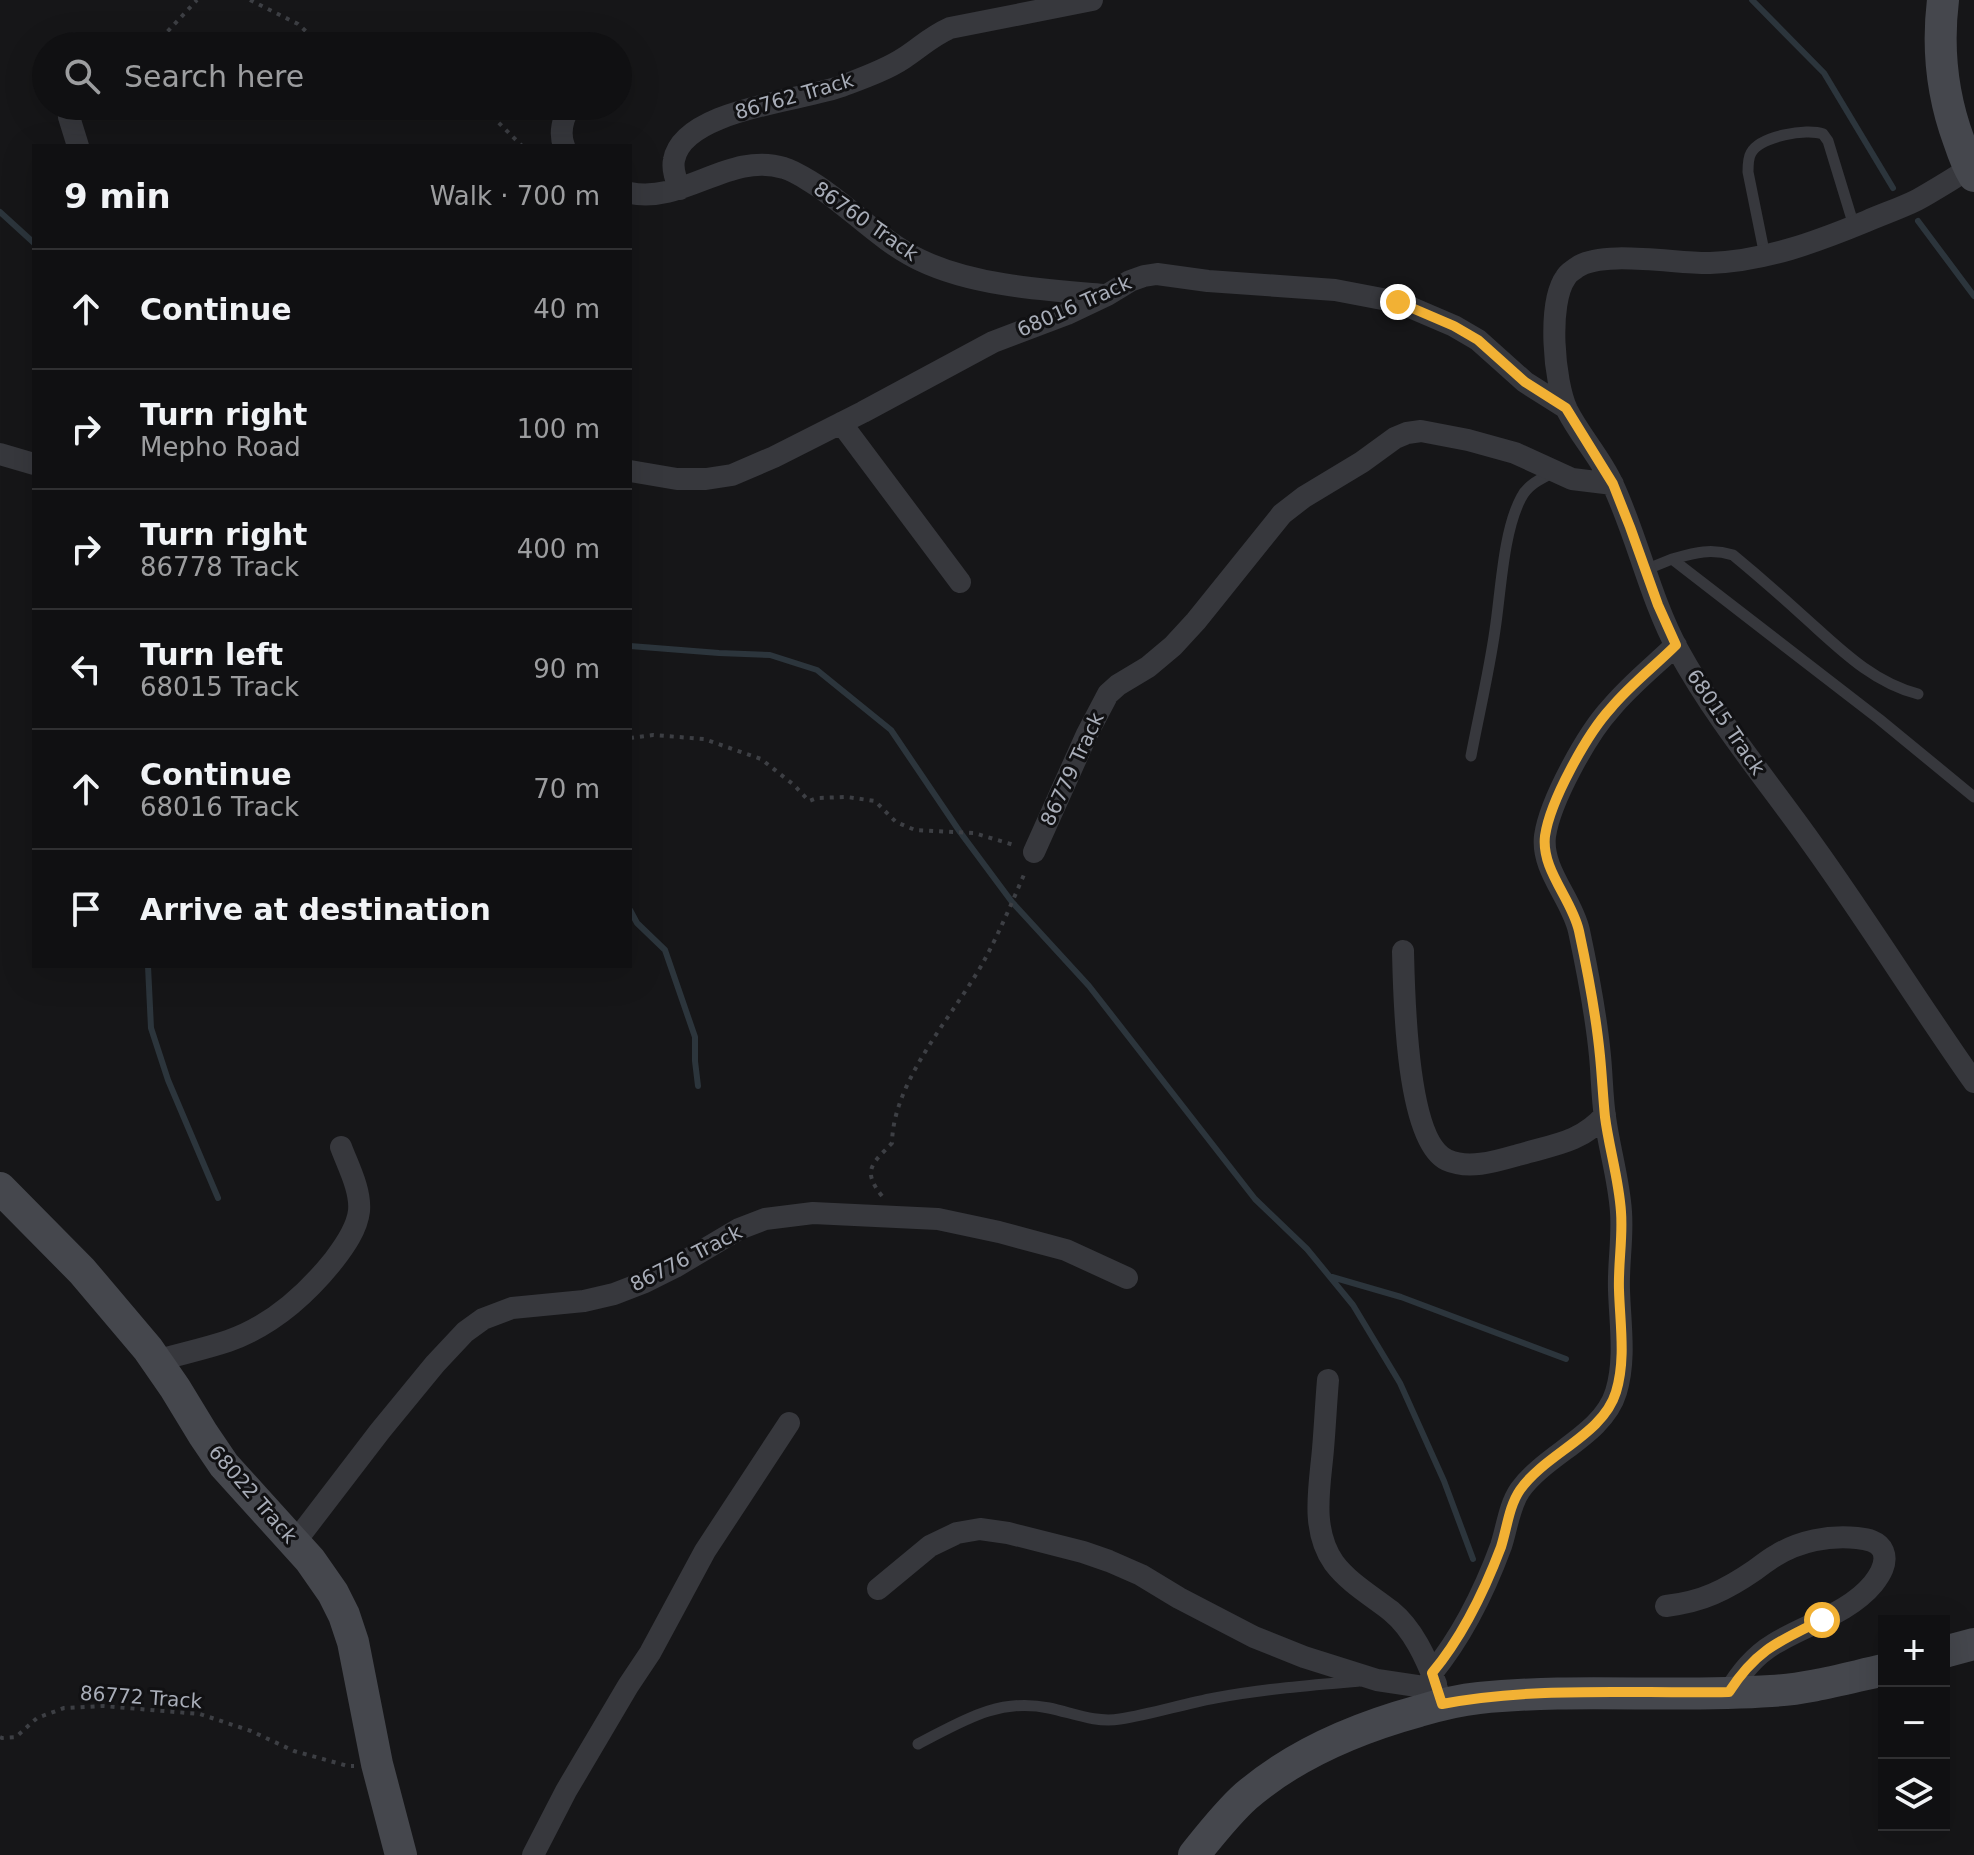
<!DOCTYPE html>
<html lang="en">
<head>
<meta charset="utf-8">
<style>
  body { margin:0; font-family:"DejaVu Sans",sans-serif; background:#19191b; color:#f1f3f6 }
  .controls { position:absolute; right:24px; bottom:24px; display:grid; overflow:hidden; border-radius:0px; box-shadow:0 8px 32px #0002 }
  .controls button { width:72px; height:72px; display:grid; place-items:center; padding:0; border:0; border-bottom:2px solid #303032; background:#101012; color:#f1f3f6; font:40px sans-serif }
  .stop { position:absolute; width:24px; height:24px; margin:-18px; border:6px solid #f2b134; border-radius:50%; background:#fff }
  .stop.end { background:#f2b134; border-color:#fff; box-shadow:0 2px 8px #0008 }
  .list { margin:0; padding:0; list-style:none }
  h2 { display:flex; justify-content:space-between; align-items:center; height:104px; margin:0; padding:0 32px; font-size:34px }
  h2 small { font-size:26px; font-weight:400; color:#9c9d9f }
  .list li { display:grid; grid-template-columns:52px 1fr auto; gap:24px; align-items:center; box-sizing:border-box; height:120px; padding:0 32px; border-top:2px solid #303032 }
  .list b { display:block; font-size:30px; white-space:nowrap }
  .list p { margin:0; font-size:26px; white-space:nowrap; color:#9c9d9f }
  .list em { font-size:26px; font-style:normal; color:#9c9d9f }
  .icon { flex:none; width:44px; height:44px; fill:none; stroke:currentColor; stroke-width:2; stroke-linecap:round; stroke-linejoin:round }
  .map { position:relative; flex:none; width:1974px; height:1855px; overflow:hidden }
  .search { position:absolute; background:#101012; box-shadow:0 8px 32px #0002; left:32px; top:32px; width:600px; height:88px; display:flex; align-items:center; gap:20px; box-sizing:border-box; padding:0 28px; border-radius:44px; color:#9c9d9f; font-size:30px }
  .panel { position:absolute; background:#101012; box-shadow:0 8px 32px #0002; left:32px; top:144px; width:600px; height:824px; border-radius:0px }
  .map>svg:first-child { display:block }
</style>
</head>
<body>
<div class="map">
<svg width="1974" height="1855" viewBox="0 0 1974 1855">
  <rect width="100%" height="100%" fill="#161618"/>
  <g fill="none" stroke-linecap="round" stroke-linejoin="round">
    <path stroke="#2c353c" stroke-width="6" d="M1752,0L1824,73L1893,188
      M0,212L34,243
      M1918,221L1974,296
      M630,646L719,653L770,655L817,670L891,730L960,832L1012,902L1089,986L1255,1199L1307,1249L1353,1305L1400,1383L1444,1481L1473,1559
      M630,910L637,923L665,950L695,1037V1061L698,1086
      M148,966L151,1028L168,1080L218,1198
      M1332,1277L1401,1297L1566,1359"/>
    <path stroke="#3d3f44" stroke-width="4" stroke-dasharray="4 6" stroke-linecap="butt" d="M250,0L298,24L311,36L326,46
      M154,46L197,0
      M464,106L488,112L522,146
      M89,117L97,106
      M630,738L653,735L704,739L761,759L794,785L809,801L817,798L847,797L875,801L896,822L915,830L974,833L1014,845
      M882,1196C861,1170 873,1163 892,1143C893,1079 956,1013 985,959C1000,931 1013,900 1026,870
      M0,1737L2,1738L16,1737L37,1718L64,1708L103,1706L200,1714L251,1731L294,1751L348,1766H354"/>
    <path stroke="#37383d" stroke-width="11" d="M1765,256L1748,172C1748,165 1748,158 1751,153C1760,136 1807,128 1823,134L1828,141L1854,226
      M1672,559C1694,553 1710,548 1733,555C1756,574 1780,595 1802,615C1838,647 1871,682 1918,694
      M1645,570L1672,559L1879,719L1974,797
      M1471,756C1479,714 1489,672 1495,630C1501,591 1503,532 1521,498C1528,484 1541,479 1554,472
      M918,1744C961,1722 998,1697 1049,1708C1073,1713 1095,1723 1120,1719C1152,1714 1183,1704 1215,1698C1263,1689 1312,1685 1360,1681"/>
    <path stroke="#37383d" stroke-width="22" d="M76,46L77,43
      M68,106L69,117L78,146
      M564,146C559,133 563,118 570,106
      M1969,169C1952,179 1935,190 1917,200C1901,208 1883,214 1867,221C1816,242 1765,261 1710,263C1677,264 1600,249 1576,268C1572,271 1568,273 1566,277C1547,303 1554,382 1567,410C1580,436 1601,458 1613,485C1638,539 1650,598 1678,650C1717,721 1767,780 1813,845C1869,923 1919,1004 1974,1082
      M680,189C676,180 672,170 674,160C683,109 802,101 842,86C863,78 886,70 904,58C921,47 930,37 950,28L1092,0
      M630,193C684,204 730,151 784,168C795,171 806,179 816,185C851,208 882,242 920,260C974,286 1046,290 1106,295
      M841,423L960,582
      M0,454L34,464
      M630,471L677,479H706L732,475L774,457L863,412L993,342L1067,314L1107,295L1130,281L1144,276L1157,274L1208,281L1335,290L1398,302L1454,326L1478,340L1525,382L1566,408
      M1034,852L1087,734L1108,694L1118,685L1148,667L1173,646L1196,621L1282,514L1304,497L1362,462L1395,438L1407,433L1421,431L1468,440L1515,453L1572,479L1613,484
      M1403,951C1404,993 1406,1141 1447,1160C1469,1170 1497,1161 1518,1155C1552,1145 1581,1143 1605,1115
      M156,1361C180,1354 204,1349 228,1341C271,1326 306,1295 334,1260C344,1247 357,1229 359,1211C361,1190 348,1166 341,1147
      M1328,1380C1326,1403 1325,1426 1323,1449C1320,1486 1310,1529 1334,1563C1349,1583 1372,1596 1391,1611C1413,1629 1426,1658 1436,1684
      M295,1542L380,1431L435,1364L465,1332L483,1319L512,1308L584,1301L614,1294L645,1282L675,1267L739,1229L765,1219L813,1213L938,1219L999,1232L1066,1250L1127,1278
      M878,1589L930,1546L957,1533L980,1529L1008,1533L1083,1552L1109,1561L1141,1575L1179,1598L1254,1637L1304,1657L1377,1680L1437,1689
      M1666,1606C1682,1604 1697,1601 1713,1594C1727,1588 1742,1579 1755,1570C1762,1565 1768,1560 1775,1556C1799,1541 1829,1535 1857,1538C1867,1539 1879,1541 1883,1551C1888,1563 1880,1575 1873,1584C1848,1614 1806,1624 1774,1644C1754,1656 1741,1673 1729,1692
      M1432,1673C1463,1635 1484,1592 1501,1546C1507,1528 1509,1506 1520,1490C1547,1453 1603,1435 1616,1392C1626,1359 1620,1324 1619,1290C1618,1264 1623,1238 1621,1212C1619,1180 1609,1148 1605,1117C1602,1097 1602,1076 1600,1056C1596,1014 1588,973 1579,931C1572,899 1541,870 1545,836C1550,801 1587,734 1611,708C1630,685 1654,666 1676,645
      M533,1855L566,1791L628,1686L650,1653L705,1551L789,1423"/>
    <path stroke="#45474d" stroke-width="32" d="M1943,0C1937,49 1942,95 1959,141C1963,153 1967,165 1974,176
      M0,1188L82,1271L148,1349L175,1388L203,1434L224,1465L310,1560L333,1593L344,1615L353,1642L377,1764L401,1855
      M1944,1652L1974,1644
      M1194,1855C1210,1835 1227,1813 1246,1796C1296,1753 1357,1728 1419,1711C1439,1705 1459,1700 1479,1698C1576,1688 1673,1698 1771,1691C1809,1689 1847,1678 1884,1670"/>
  </g>
  <g fill="none" stroke-linecap="round" stroke-linejoin="round">
    <path stroke="#f2b134" stroke-width="10" d="M1398,302L1454,326L1478,340L1525,382L1566,408L1613,484L1630,527L1658,605L1676,645C1655,666 1630,685 1611,708C1587,734 1550,801 1545,836C1541,870 1572,899 1579,931C1588,973 1596,1014 1600,1056C1602,1076 1603,1097 1605,1117C1609,1148 1619,1180 1621,1212C1623,1238 1618,1264 1619,1290C1620,1324 1626,1359 1616,1392C1603,1435 1546,1453 1520,1490C1509,1506 1507,1528 1501,1547C1484,1592 1463,1636 1432,1673L1442,1704C1535,1686 1635,1694 1729,1692C1756,1650 1779,1641 1822,1620"/>
  </g>
  <g text-anchor="middle" dominant-baseline="central" stroke-width="6" stroke-linejoin="round" paint-order="stroke">
    <g font-size="20" fill="#a8adb8" stroke="#111113">
      <text transform="translate(794 96) rotate(-16)">86762 Track</text>
      <text transform="translate(866 221) rotate(35)">86760 Track</text>
      <text transform="translate(1074 306) rotate(-24)">68016 Track</text>
      <text transform="translate(1726 722) rotate(56)">68015 Track</text>
      <text transform="translate(1072 769) rotate(-65)">86779 Track</text>
      <text transform="translate(686 1258) rotate(-27)">86776 Track</text>
      <text transform="translate(253 1494) rotate(49)">68022 Track</text>
      <text transform="translate(141 1697) rotate(4)">86772 Track</text>
    </g>
  </g>
</svg>
<div class="controls">
<button>+</button>
<button>−</button>
<button><svg class="icon" aria-label="layers" viewBox="0 0 24 24"><path d="M12 4l9 5-9 5-9-5zM3 14l9 5 9-5"/></svg></button>
</div>
<div class="stop" style="left:1822px;top:1620px"></div>
<div class="stop end" style="left:1398px;top:302px"></div>
<div class="search"><svg class="icon" aria-label="search" viewBox="0 0 24 24"><circle cx="10" cy="10" r="6"/><path d="M15 15l6 6"/></svg>Search here</div>
<section class="panel">
<h2>9 min<small>Walk · 700 m</small></h2>
<ul class="list">
<li><svg class="icon" aria-label="ahead" viewBox="0 0 24 24"><path d="M12 20V5M6 11l6-6 6 6"/></svg><div><b>Continue</b></div><em>40 m</em></li>
<li><svg class="icon" aria-label="right" viewBox="0 0 24 24"><path d="M7 20v-9h11M14 6l5 5-5 5"/></svg><div><b>Turn right</b><p>Mepho Road</p></div><em>100 m</em></li>
<li><svg class="icon" aria-label="right" viewBox="0 0 24 24"><path d="M7 20v-9h11M14 6l5 5-5 5"/></svg><div><b>Turn right</b><p>86778 Track</p></div><em>400 m</em></li>
<li><svg class="icon" aria-label="left" viewBox="0 0 24 24"><path d="M17 20v-9H6M10 6l-5 5 5 5"/></svg><div><b>Turn left</b><p>68015 Track</p></div><em>90 m</em></li>
<li><svg class="icon" aria-label="ahead" viewBox="0 0 24 24"><path d="M12 20V5M6 11l6-6 6 6"/></svg><div><b>Continue</b><p>68016 Track</p></div><em>70 m</em></li>
<li><svg class="icon" aria-label="arrive" viewBox="0 0 24 24"><path d="M6 21V4h12l-3 4 3 4H6"/></svg><div><b>Arrive at destination</b></div></li>
</ul>
</section>
</div>
</body>
</html>
